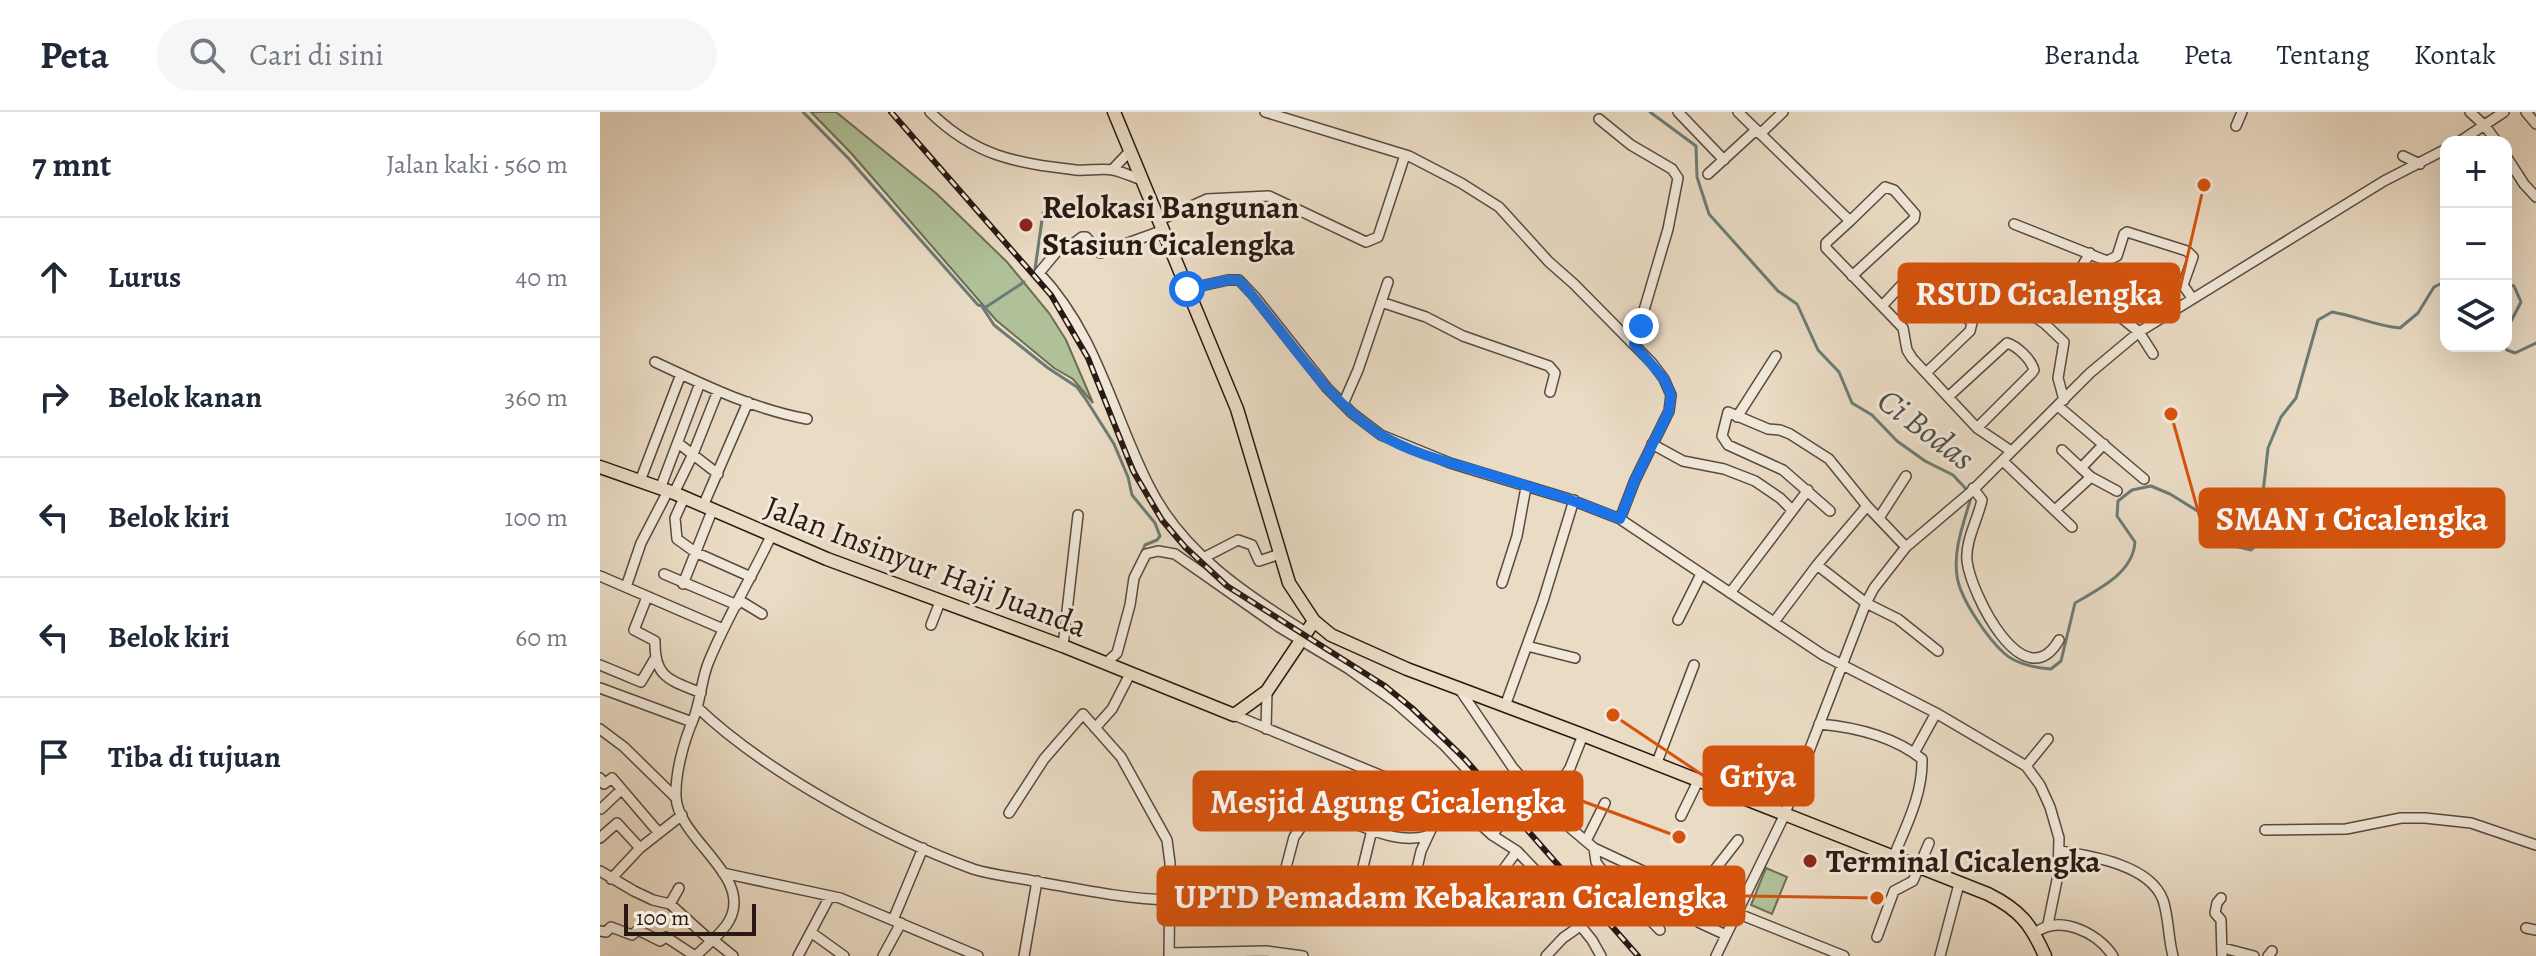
<!DOCTYPE html>
<html lang="id">
<head>
<meta charset="utf-8">
<style>
  body { margin:0; font-family:Alegreya,serif; background:#f6f6f7; color:#1f2937 }
  .controls { position:absolute; right:24px; top:24px; display:grid; overflow:hidden; border-radius:16px; box-shadow:0 8px 32px #0002 }
  .controls button { width:72px; height:72px; display:grid; place-items:center; padding:0; border:0; border-bottom:2px solid #e0e1e3; background:#fff; color:#1f2937; font:40px sans-serif }
  .scale { position:absolute; left:24px; bottom:20px; width:132px; box-sizing:border-box; padding-left:8px; border:4px solid #281a13; border-top:0; font-size:22px; line-height:28px; white-space:nowrap; color:#281a13; -webkit-text-stroke:6px #f1e8d9; paint-order:stroke }
  .stop { position:absolute; width:24px; height:24px; margin:-18px; border:6px solid #1a73e8; border-radius:50%; background:#fff }
  .stop.end { background:#1a73e8; border-color:#fff; box-shadow:0 2px 8px #0008 }
  .list { margin:0; padding:0; list-style:none }
  h2 { display:flex; justify-content:space-between; align-items:center; height:104px; margin:0; padding:0 32px; font-size:34px }
  h2 small { font-size:26px; font-weight:400; color:#747a83 }
  .list li { display:grid; grid-template-columns:52px 1fr auto; gap:24px; align-items:center; box-sizing:border-box; height:120px; padding:0 32px; border-top:2px solid #e0e1e3 }
  .list b { display:block; font-size:30px; white-space:nowrap }
  .list em { font-size:26px; font-style:normal; color:#747a83 }
  .icon { flex:none; width:44px; height:44px; fill:none; stroke:currentColor; stroke-width:2; stroke-linecap:round; stroke-linejoin:round }
  .map { position:relative; flex:none; width:1936px; height:844px; overflow:hidden }
  header { display:flex; align-items:center; gap:48px; box-sizing:border-box; height:112px; padding:0 40px; background:#fff; border-bottom:2px solid #e0e1e3 }
  header strong { font-size:38px }
  nav { display:flex; gap:44px; margin-inline-start:auto; font-size:28px }
  .search { width:560px; height:72px; background:#f6f6f7; display:flex; align-items:center; gap:20px; box-sizing:border-box; padding:0 28px; border-radius:44px; color:#747a83; font-size:30px }
  main { display:flex }
  aside { flex:1; background:#fff }
  .map>svg:first-child { display:block }
</style>
</head>
<body>
<header>
<strong>Peta</strong>
<div class="search"><svg class="icon" aria-label="search" viewBox="0 0 24 24"><circle cx="10" cy="10" r="6"/><path d="M15 15l6 6"/></svg>Cari di sini</div>
<nav><a>Beranda</a><a>Peta</a><a>Tentang</a><a>Kontak</a></nav>
</header>
<main>
<aside>
<h2>7 mnt<small>Jalan kaki · 560 m</small></h2>
<ul class="list">
<li><svg class="icon" aria-label="ahead" viewBox="0 0 24 24"><path d="M12 20V5M6 11l6-6 6 6"/></svg><div><b>Lurus</b></div><em>40 m</em></li>
<li><svg class="icon" aria-label="right" viewBox="0 0 24 24"><path d="M7 20v-9h11M14 6l5 5-5 5"/></svg><div><b>Belok kanan</b></div><em>360 m</em></li>
<li><svg class="icon" aria-label="left" viewBox="0 0 24 24"><path d="M17 20v-9H6M10 6l-5 5 5 5"/></svg><div><b>Belok kiri</b></div><em>100 m</em></li>
<li><svg class="icon" aria-label="left" viewBox="0 0 24 24"><path d="M17 20v-9H6M10 6l-5 5 5 5"/></svg><div><b>Belok kiri</b></div><em>60 m</em></li>
<li><svg class="icon" aria-label="arrive" viewBox="0 0 24 24"><path d="M6 21V4h12l-3 4 3 4H6"/></svg><div><b>Tiba di tujuan</b></div></li>
</ul>
</aside>
<div class="map">
<svg width="1936" height="844" viewBox="0 0 1936 844">
  <rect width="100%" height="100%" fill="#eadbc4"/>
  <filter id="stains"><feTurbulence type="fractalNoise" baseFrequency=".0025" numOctaves="4"/><feColorMatrix values="0 0 0 0 .2 0 0 0 0 .09 0 0 0 0 .02 0 0 0 .5 -.17"/></filter>
  <radialGradient id="worn" r=".72"><stop offset=".6" stop-color="#630" stop-opacity="0"/><stop offset="1" stop-color="#630" stop-opacity=".3"/></radialGradient>
  <path fill="#b0c199" stroke="#6c6e56" stroke-width="2" d="M211,0H236L337,82L407,150L449,201L466,228L493,291L473,267L454,256L396,208L251,41Z
    M1166,756L1187,765L1172,802L1151,793Z"/>
  <g fill="none" stroke-linecap="round" stroke-linejoin="round">
    <path stroke="#6b7b75" stroke-width="3" d="M203,0L249,47L378,193L386,195L424,170
      M1050,0L1096,34L1097,65L1109,102L1178,179L1197,192L1218,238L1239,260L1252,291L1272,303L1297,329L1325,349L1353,363L1368,379
      M435,157L443,101
      M1906,172L1914,174L1921,190L1906,219
      M381,193L394,213L448,256L477,275L485,286L514,332L528,365L532,383L555,411L560,424L557,428L545,433L542,440
      M1905,234L1907,238L1915,241L1936,231
      M1371,385C1364,411 1353,437 1357,464C1360,487 1388,527 1405,542C1416,552 1437,556 1451,557L1461,549L1475,491C1499,477 1533,461 1535,430L1517,404L1518,389L1532,378L1551,374L1570,382L1604,403L1626,432L1651,438L1661,429L1662,390L1668,336L1681,305L1696,286L1718,208L1732,200C1757,204 1775,214 1800,216L1818,201L1834,175L1846,169"/>
    <g stroke="#584a3f" stroke-width="12">
      <path id="minor" d="M330,0C375,44 415,51 476,58C488,59 501,56 513,58C523,60 533,65 542,68
        M665,0L809,44L861,71L899,95L949,150L974,172L1052,251L1064,267L1071,283L1069,299L1035,368L1020,407
        M1078,0L1124,48
        M1138,0L1250,109L1226,131V136L1303,216L1307,238L1312,246L1348,285L1377,316L1411,339
        M1870,0L1885,14L1897,30
        M1926,0L1936,12
        M999,7L1031,33L1072,57L1078,66L1068,117L1034,232
        M1636,14L1642,0
        M1160,22L1183,0
        M1859,30L1904,0
        M1803,44L1820,52
        M1906,44L1924,72L1936,85
        M512,58L530,39
        M1108,62L1156,18
        M560,108L607,87L669,84L766,130L778,125L805,43
        M1250,109L1285,75L1294,78L1315,102L1314,107L1252,164
        M1414,112L1507,149L1517,144L1524,122L1527,120L1587,139L1593,145L1583,173L1592,186
        M564,118L500,141L486,125H482L466,137L462,135L459,137L439,161C496,221 512,300 548,372C581,440 645,482 707,521
        M1474,168L1490,141
        M587,177L628,168H639L655,185L727,276L752,301L781,323L850,351L969,387L1020,407L1223,543L1336,601L1426,654L1440,673L1450,695L1459,726L1458,763L1448,812
        M781,190L826,205L863,224L949,254L955,261L950,280
        M1282,194L1309,165L1322,161L1372,211L1370,219L1327,260
        M1420,194L1445,212L1464,230L1458,266L1464,288
        M1507,194L1539,220L1553,242
        M55,250C104,273 153,297 207,307
        M1348,285L1407,231C1417,234 1431,247 1434,258L1431,262L1377,316
        M744,290L758,258L788,170
        M1458,294L1544,367
        M1137,305L1176,244
        M78,331L118,362
        M1052,332L1083,349L1124,357L1155,369L1180,386L1192,398
        M1504,332L1481,356L1491,365L1517,379
        M1462,338L1481,356
        M1403,349L1472,415
        M40,369L81,262
        M1373,376L1382,388C1378,407 1365,429 1367,449C1371,482 1424,588 1459,528
        M60,377L100,271
        M74,381L93,342L118,279
        M84,386L75,406L77,427L95,440L151,465
        M103,394L148,290
        M1455,398L1491,365
        M1230,399L1183,358L1128,333L1122,324L1128,300L1168,317L1180,318L1190,322L1229,347L1267,394L1306,435
        M1279,406L1306,364
        M603,446L638,428L652,433L659,449L680,442
        M1217,453L1266,491L1298,507L1338,539
        M64,462L137,493
        M0,464L123,517
        M902,471L917,424L926,375
        M83,472L112,399
        M26,475L41,431L68,379
        M1130,481L1208,378
        M47,485L34,518L55,529C54,566 70,568 101,581
        M139,488L162,502
        M1078,508L1101,462
        M1174,510L1217,453L1267,394
        M331,513L340,490
        M463,534L478,403
        M927,534L975,546
        M505,552L517,541L530,493L534,466L546,442L558,439L575,442L679,515L749,557L795,590L843,632L905,698V707L892,723
        M0,553L41,570L54,548
        M858,575L913,656L955,703L994,736L1109,790L1244,844
        M0,576L92,610
        M905,594L943,489L974,388
        M97,595C165,660 285,725 373,757C392,763 414,765 433,769C479,777 524,787 571,788
        M634,603L809,675L879,711L892,723L917,739L937,760L992,828L1001,844
        M1219,612C1254,615 1293,624 1322,647C1323,682 1306,714 1293,746
        M495,616L512,597L530,562
        M0,617L24,635L76,686
        M666,617L667,579
        M1314,641L1336,601
        M1056,653L1094,553
        M1426,654L1448,627
        M0,666L4,672L12,666L59,721
        M946,693L970,656L983,623
        M1,697L21,678
        M409,701L444,647L483,602L521,645L567,728L570,751L569,844
        M1081,704L1098,669
        M1665,718L1746,717L1801,706H1825L1871,711L1936,733
        M785,722L809,675
        M0,726L17,711L40,736L82,703
        M986,729L1005,691
        M994,736L996,750L1001,757L1060,818
        M1460,739C1492,744 1550,753 1563,788C1569,806 1568,826 1573,844
        M0,759L34,779L53,788L70,792L110,828
        M123,761L240,786L378,844
        M761,763L772,718
        M11,767L40,736
        M814,769L821,739L843,692
        M571,777L693,788
        M889,777L917,739
        M1095,783L1138,728
        M1621,786L1617,791L1615,801L1621,808L1622,844
        M684,787L683,767L694,725L711,701C751,702 786,735 827,724
        M1102,787L1100,811L1126,823
        M70,792L79,776
        M293,808L323,736
        M1926,816L1936,818
        M0,819L6,820L11,815L32,823L38,818L60,829L66,825L95,844
        M212,821L244,844
        M1435,821C1459,802 1497,820 1513,844
        M1277,825L1294,779L1313,769L1329,731
        M112,827L133,844
        M1623,836L1654,844
        M569,841L666,839L703,844
        M96,844C106,833 122,822 129,809C154,764 78,728 76,685C75,661 84,629 93,608C101,589 101,567 109,549C127,505 152,465 172,422
        M198,844L230,784
        M283,844L301,811
        M424,844L437,769
        M946,844L963,826L980,814
        M1116,844L1184,704L1266,491L1274,476L1306,435L1372,379L1490,261L1539,220L1784,69L1846,37
        M1340,844L1359,772
        M1668,844L1672,839"/>
    </g>
    <g stroke="#281a13" stroke-width="15">
      <path id="major" d="M514,0L637,297L689,471L714,509L731,523L807,557L983,623L1388,782C1420,798 1431,812 1445,844
        M0,355L74,381L227,447L463,534L634,603L667,579L714,509"/>
    </g>
    <use href="#minor" stroke="#f1e8d9" stroke-width="9"/>
    <use href="#major" stroke="#eadbc4" stroke-width="12"/>
    <g stroke="#281a13" stroke-width="6">
      <path id="rail" d="M291,0L451,183L488,246L533,359L562,408L585,435L627,474L785,574L812,596L864,646L1038,844"/>
    </g>
    <use href="#rail" stroke="#f1e8d9" stroke-width="3" stroke-dasharray="9" stroke-linecap="butt"/>
  </g>
  <g fill="none" stroke-linecap="round" stroke-linejoin="round">
    <path stroke="#1a73e8" stroke-width="10" d="M587,177L628,168H639C684,218 721,283 778,321C806,339 843,349 875,358C924,373 973,387 1020,407L1035,368L1069,299L1071,283L1064,267L1034,232L1041,214"/>
  </g>
  <g fill="#8f2418" stroke="#f1e8d9" stroke-width="3">
    <circle cx="426" cy="113" r="8"/>
    <circle cx="1210" cy="749" r="8"/>
  </g>
  <g text-anchor="middle" dominant-baseline="central" stroke-width="6" stroke-linejoin="round" paint-order="stroke">
    <g font-size="32" font-weight="bold" fill="#281a13" stroke="#f1e8d9" text-anchor="start">
      <text x="442" y="95">Relokasi Bangunan<tspan x="442" dy="37">Stasiun Cicalengka</tspan></text>
      <text x="1226" y="749">Terminal Cicalengka</text>
    </g>
    <g font-size="32" fill="#281a13" stroke="#f1e8d9">
      <text transform="translate(326 454) rotate(21)">Jalan Insinyur Haji Juanda</text>
    </g>
    <g font-size="34" font-style="italic" fill="#4f524c" stroke="#f1e8d9">
      <text transform="translate(1326 317) rotate(37)">Ci Bodas</text>
    </g>
  </g>
  <path fill="none" stroke="#d5530d" stroke-width="3" d="M1604 73L1579 181M1571 302L1600 406M1013 603L1104 664M1079 725L982 689M1277 786L1144 784"/>
  <g fill="#d5530d" stroke="#f1e8d9" stroke-width="3">
    <circle cx="1604" cy="73" r="8"/>
    <circle cx="1571" cy="302" r="8"/>
    <circle cx="1013" cy="603" r="8"/>
    <circle cx="1079" cy="725" r="8"/>
    <circle cx="1277" cy="786" r="8"/>
  </g>
  <g fill="#d5530d" stroke="#d5530d" stroke-width="3">
    <rect x="1299" y="152" width="280" height="58" rx="8"/>
    <rect x="1600" y="377" width="304" height="58" rx="8"/>
    <rect x="1104" y="635" width="109" height="58" rx="8"/>
    <rect x="594" y="660" width="388" height="58" rx="8"/>
    <rect x="558" y="755" width="586" height="58" rx="8"/>
  </g>
  <g font-size="34" text-anchor="middle" font-weight="bold" fill="#fff">
    <text x="1439" y="193">RSUD Cicalengka</text>
    <text x="1752" y="418">SMAN 1 Cicalengka</text>
    <text x="1158" y="675">Griya</text>
    <text x="788" y="701">Mesjid Agung Cicalengka</text>
    <text x="851" y="796">UPTD Pemadam Kebakaran Cicalengka</text>
  </g>
  <rect width="100%" height="100%" filter="url(#stains)"/>
  <rect width="100%" height="100%" fill="url(#worn)"/>
</svg>
<div class="controls">
<button>+</button>
<button>−</button>
<button><svg class="icon" aria-label="layers" viewBox="0 0 24 24"><path d="M12 4l9 5-9 5-9-5zM3 14l9 5 9-5"/></svg></button>
</div>
<div class="scale">100 m</div>
<div class="stop" style="left:587px;top:177px"></div>
<div class="stop end" style="left:1041px;top:214px"></div>
</div>
</main>
</body>
</html>
